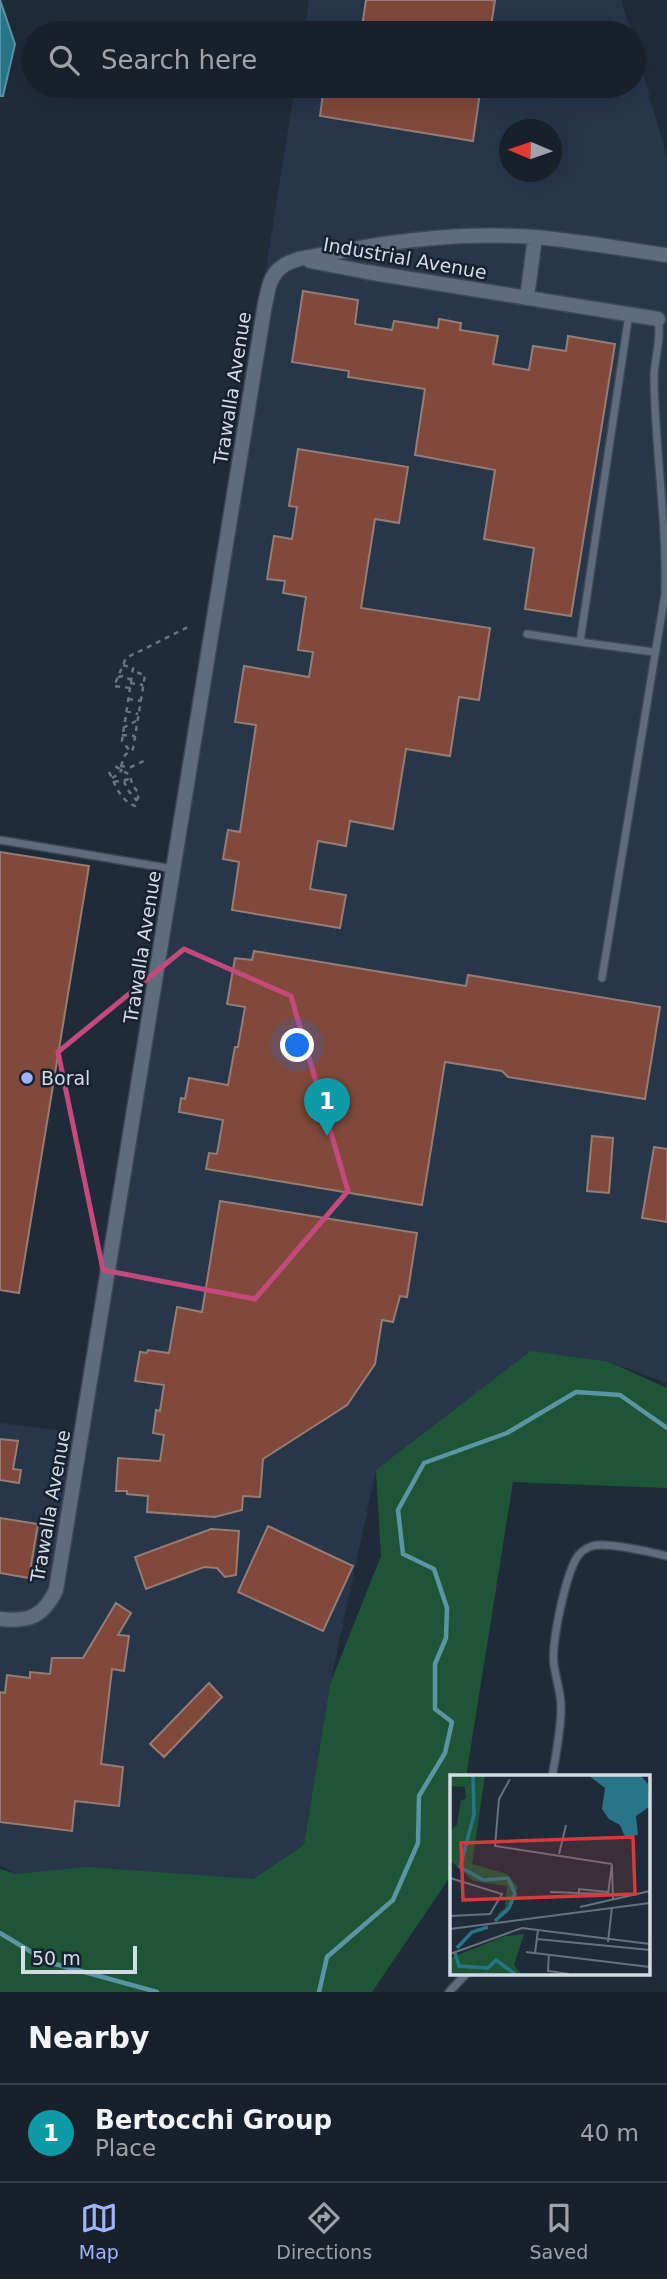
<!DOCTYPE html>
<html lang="en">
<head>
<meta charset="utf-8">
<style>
  body { margin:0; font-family:"DejaVu Sans",sans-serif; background:#252d38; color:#f1f3f6 }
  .compass { position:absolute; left:499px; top:119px; width:63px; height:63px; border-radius:50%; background:#18202c; box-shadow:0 7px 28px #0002; rotate:272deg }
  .scale { position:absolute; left:21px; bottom:18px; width:116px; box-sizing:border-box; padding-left:7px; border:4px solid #d3dbe5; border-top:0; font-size:19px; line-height:24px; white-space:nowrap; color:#d3dbe5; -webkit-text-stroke:5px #172130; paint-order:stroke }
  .you { position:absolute; left:298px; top:1046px; width:24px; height:24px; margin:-18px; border:5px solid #fff; border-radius:50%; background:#1a73e8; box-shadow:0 0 0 10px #1a73e833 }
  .badge { display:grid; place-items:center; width:46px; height:46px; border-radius:50%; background:#9fb3fd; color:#fff; font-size:23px; font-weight:700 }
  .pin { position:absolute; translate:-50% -58px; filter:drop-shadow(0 2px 4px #0008) }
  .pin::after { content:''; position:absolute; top:37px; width:24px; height:21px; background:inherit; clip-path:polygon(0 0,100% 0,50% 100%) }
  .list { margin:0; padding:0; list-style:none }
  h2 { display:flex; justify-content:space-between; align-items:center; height:91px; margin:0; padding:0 28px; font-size:30px }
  h2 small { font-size:23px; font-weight:400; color:#9fa3a9 }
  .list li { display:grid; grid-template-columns:46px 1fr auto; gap:21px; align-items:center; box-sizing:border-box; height:98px; padding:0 28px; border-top:2px solid #363e48 }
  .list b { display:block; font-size:26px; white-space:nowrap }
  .list p { margin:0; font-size:23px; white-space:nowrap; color:#9fa3a9 }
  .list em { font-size:23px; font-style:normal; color:#9fa3a9 }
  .icon { flex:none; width:38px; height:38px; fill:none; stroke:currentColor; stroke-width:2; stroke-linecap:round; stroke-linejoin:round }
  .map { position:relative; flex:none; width:667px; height:1992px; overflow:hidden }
  .search { position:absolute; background:#18202c; box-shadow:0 7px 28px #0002; left:21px; right:21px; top:21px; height:77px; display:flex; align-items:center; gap:18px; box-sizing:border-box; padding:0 24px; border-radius:38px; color:#9fa3a9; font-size:26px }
  .sheet { height:189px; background:#18202c }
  nav { display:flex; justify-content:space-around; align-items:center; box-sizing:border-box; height:98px; border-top:2px solid #363e48; background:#18202c; font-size:19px; color:#9fa3a9 }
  nav a { display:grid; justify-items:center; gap:4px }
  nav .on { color:#9fb3fd }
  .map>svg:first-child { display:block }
</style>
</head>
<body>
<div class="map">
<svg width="667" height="1992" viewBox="0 0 667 1992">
  <rect width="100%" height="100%" fill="#202b3a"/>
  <path fill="#28364a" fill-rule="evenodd" d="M309,0H621L631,33H304Z
    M634,43L667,157V1383L609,1362L376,1470L330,1684L304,1845L253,1879L16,1874L0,1865V1423L82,1433L295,86H634ZM510,130H552V172H510Z"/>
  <path fill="#1f5537" d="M531,1351L609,1362L667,1388V1488L513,1482L466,1777H452L450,1877L372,1992H0V1869L16,1874L87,1867L253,1879L304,1845L330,1684L381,1556L376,1470Z"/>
  <path fill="#28758a" stroke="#5b94a5" stroke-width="2" d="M0,0L15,44L3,96H0Z"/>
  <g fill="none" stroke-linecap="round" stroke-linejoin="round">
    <path stroke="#5b94a5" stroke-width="4.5" d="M0,1933L48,1962L157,1992
      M319,1992L327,1957L393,1900L418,1843L419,1796L445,1753L452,1722L435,1709V1664L446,1638L447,1608L434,1569L403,1554L398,1510L424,1463L507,1433L576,1392L620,1395L667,1428"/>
  </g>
  <path fill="#81493b" stroke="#957d76" stroke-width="2" d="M366,0H495L490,33H361Z
    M324,86H481L473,141L320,116Z
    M303,291L358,300L355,324L392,330L394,321L438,328L439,319L461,323L460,330L498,336L493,364L529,370L533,346L566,351L568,336L615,344L571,616L525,609L534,548L484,539L495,470L415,455L425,389L348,377L349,371L292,362Z
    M298,449L408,467L399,523L375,519L361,608L490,628L479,700L459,697L450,756L406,749L393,829L350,821L346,846L318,841L310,889L346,895L340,928L232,910L239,862L223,859L228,830L240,832L256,725L235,722L244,666L309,677L313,652L298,650L306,597L283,593L285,581L267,579L274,536L292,539L297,507L289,506Z
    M0,852L89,866L19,1293L0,1290Z
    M254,951L466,986L468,975L660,1007L645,1099L508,1077L502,1071L445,1062L422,1205L206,1169L209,1153L217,1154L223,1120L179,1112L181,1098L185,1099L189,1078L228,1085L235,1047H238L245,1007L227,1004L235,958L252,960Z
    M592,1136L613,1138L609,1193L587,1191Z
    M654,1147L667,1149V1222L642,1218Z
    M220,1201L417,1233L407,1297L400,1296L393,1322L382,1320L375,1364L347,1405L263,1459L260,1497L243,1496L242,1510L215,1517L147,1512L148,1496L127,1494V1491H116L118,1458L160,1461L164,1435L153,1433L156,1410L160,1411L164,1385L135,1381L140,1352L147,1353L148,1350L169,1353L177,1307L202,1312Z
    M0,1439L18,1441L13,1469L21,1470L19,1483L0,1480Z
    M0,1518L38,1524L29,1578L0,1573Z
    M268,1526L353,1566L323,1631L238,1592Z
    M211,1529L239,1531L236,1575L225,1577L217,1568L204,1567L146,1589L135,1557Z
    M116,1603L131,1613L118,1635L129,1636L124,1671L112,1669L101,1764L123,1767L119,1806L75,1801L72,1831L0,1822V1692L5,1693L7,1675L30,1678V1672L50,1674L52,1658H83Z
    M209,1683L222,1697L164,1757L150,1744Z"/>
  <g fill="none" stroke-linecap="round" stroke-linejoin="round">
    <g stroke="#3e4754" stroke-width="10">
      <path id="lane" d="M629,314L580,642L654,652
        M527,634L580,642
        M0,840L173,869
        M602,978L665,594C667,522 655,450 654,378C654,359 662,339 658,319
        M552,1777C556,1754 561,1731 561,1707C561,1693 556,1679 554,1665C551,1643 565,1579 576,1559C579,1553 586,1548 592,1546C607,1542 651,1552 667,1556
        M449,1992L467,1973"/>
    </g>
    <g stroke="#3e4754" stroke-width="17">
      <path id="street" d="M310,261L367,272L658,319
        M527,298L535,237
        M0,1619C29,1622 43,1617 56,1590L265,304C268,292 269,279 278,270C291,257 316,256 333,253C400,239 467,232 535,237C579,241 623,249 667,255"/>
    </g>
    <path stroke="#6a7481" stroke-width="2.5" stroke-dasharray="5 5" stroke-linecap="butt" d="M123,665L133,668L122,741L130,751
      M118,677L123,676L131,680
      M130,683L143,685
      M130,688L114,686L126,658L188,627
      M128,699L141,701
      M126,711L138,714
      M123,728L136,721
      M122,735L135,736
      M120,766L131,767L148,759
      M121,766L125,755L133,749L145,675L132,671
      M109,772C116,786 120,800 135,806L139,794L132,784L130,775L113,765
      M112,778L119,774L122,769
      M124,781L127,789L137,801
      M114,782L130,779"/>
    <use href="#lane" stroke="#5f6c7e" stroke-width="7"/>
    <use href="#street" stroke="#5f6c7e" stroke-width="14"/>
  </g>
  <path fill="none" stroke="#c6497e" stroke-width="5" stroke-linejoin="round" d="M184,949L291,996L348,1191L255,1299L103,1270L58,1052Z"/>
  <circle fill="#9fb3fd" stroke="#172130" stroke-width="2.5" cx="27" cy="1078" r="7"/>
  <g text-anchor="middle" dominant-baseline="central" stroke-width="5" stroke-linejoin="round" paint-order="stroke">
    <g font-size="19" fill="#d3dbe5" stroke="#172130">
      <text transform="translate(405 258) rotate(10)">Industrial Avenue</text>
      <text transform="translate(232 388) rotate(-81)">Trawalla Avenue</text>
      <text transform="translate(142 947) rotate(-81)">Trawalla Avenue</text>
      <text transform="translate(50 1506) rotate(-80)">Trawalla Avenue</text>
    </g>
    <g font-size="19" fill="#d3dbe5" stroke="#172130" text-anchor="start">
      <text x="41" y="1078">Boral</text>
    </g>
  </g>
  <g transform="translate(450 1775)">
    <rect width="200" height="200" fill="#202b3a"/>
    <path d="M0,0H35L22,89L57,99L68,112L58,138L46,140L55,133L57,111L23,106L0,85V56L7,50L11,25L16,24L15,12L0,11ZM74,159L64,190L71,199H0V183L55,161Z" fill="#1f5537"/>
    <path d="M138,0H190L198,9L199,32L186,41L188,60L175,62L170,50L159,44L152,34L155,13Z" fill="#28758a"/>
    <path fill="none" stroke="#28758a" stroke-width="3.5" d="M23,0L24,40L10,92L33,105L58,103L65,119L59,133L45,146M7,173L22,157L38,152M5,178L9,191L38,193L46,185L65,199"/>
    <path fill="none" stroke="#68717e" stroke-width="2" d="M60,4L49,24L45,71L162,89M109,79L116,50M162,91L163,125M0,103L52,119L40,139L0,141M100,117L158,119L162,89M129,120V114L158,117M130,132L200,116M0,154L200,128M87,164L200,175M158,167L162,132M76,177L200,192M85,178L88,155M0,179L72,153L200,169M99,179L98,196L119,199"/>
    <path fill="#d63a3b" fill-opacity="0.15" stroke="#d63a3b" stroke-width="3.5" d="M183,62L185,119L13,125L11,68Z"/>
    <rect width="200" height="200" fill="none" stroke="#d3dbe5" stroke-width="3.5"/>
  </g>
</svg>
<svg class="compass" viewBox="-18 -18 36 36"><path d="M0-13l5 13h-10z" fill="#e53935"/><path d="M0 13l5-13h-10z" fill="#9fa3a9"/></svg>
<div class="scale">50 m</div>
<div class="you"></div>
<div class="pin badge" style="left:327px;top:1136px;background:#0f9aa8">1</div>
<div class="search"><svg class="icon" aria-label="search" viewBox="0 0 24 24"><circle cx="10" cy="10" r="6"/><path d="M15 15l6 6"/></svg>Search here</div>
</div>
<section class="sheet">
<h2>Nearby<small></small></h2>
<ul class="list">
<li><span class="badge" style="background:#0f9aa8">1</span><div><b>Bertocchi Group</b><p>Place</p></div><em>40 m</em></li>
</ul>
</section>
<nav>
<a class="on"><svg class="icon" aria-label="map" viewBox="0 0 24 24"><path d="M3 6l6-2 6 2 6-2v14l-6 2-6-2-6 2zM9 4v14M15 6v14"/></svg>Map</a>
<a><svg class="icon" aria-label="directions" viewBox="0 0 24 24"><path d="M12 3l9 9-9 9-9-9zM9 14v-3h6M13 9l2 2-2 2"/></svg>Directions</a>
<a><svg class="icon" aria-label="saved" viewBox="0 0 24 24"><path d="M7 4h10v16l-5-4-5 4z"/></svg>Saved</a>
</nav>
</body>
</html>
